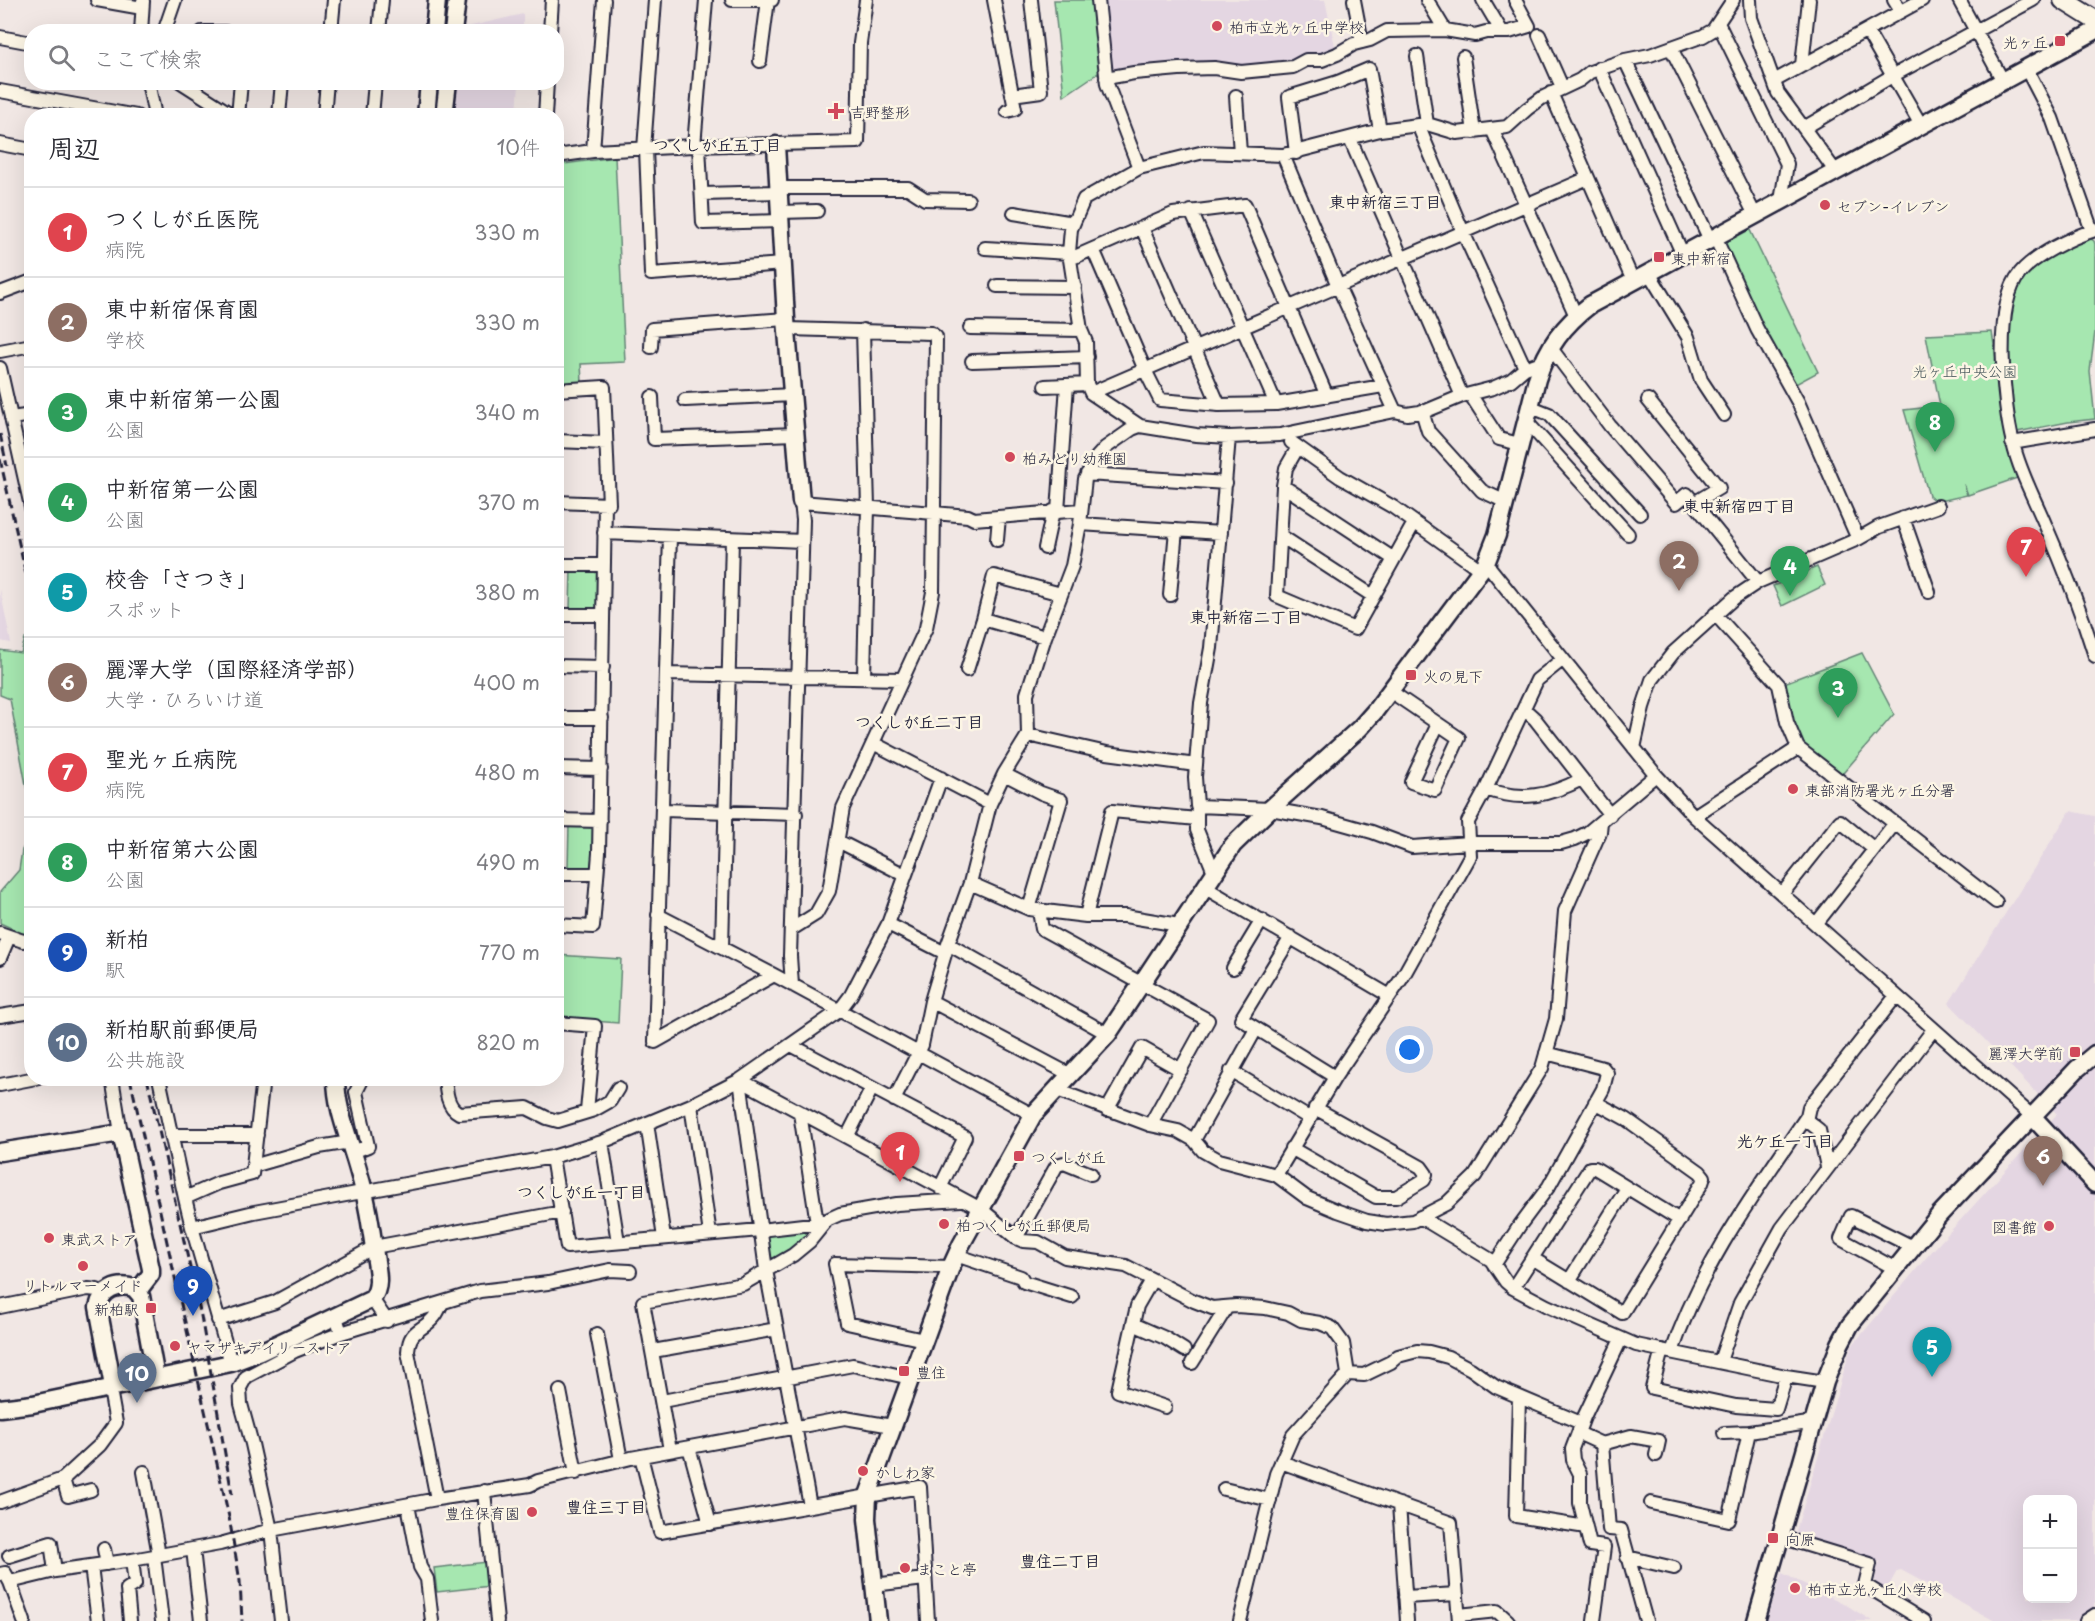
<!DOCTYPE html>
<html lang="ja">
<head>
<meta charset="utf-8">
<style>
  body { margin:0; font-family:"Playpen Sans","Klee One",sans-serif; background:#f2f2f3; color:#2b2b33 }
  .controls { position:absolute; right:18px; bottom:18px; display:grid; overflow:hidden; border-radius:12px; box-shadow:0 6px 24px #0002 }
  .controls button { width:54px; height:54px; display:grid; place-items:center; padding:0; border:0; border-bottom:2px solid #e1e1e2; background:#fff; color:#2b2b33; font:30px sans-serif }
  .you { position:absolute; left:1410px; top:1050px; width:21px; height:21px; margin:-15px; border:4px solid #fff; border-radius:50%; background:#1a73e8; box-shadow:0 0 0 9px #1a73e833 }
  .badge { display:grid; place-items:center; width:39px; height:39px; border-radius:50%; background:#db2777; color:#fff; font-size:20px; font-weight:700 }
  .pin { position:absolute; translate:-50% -50px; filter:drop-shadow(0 2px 3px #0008) }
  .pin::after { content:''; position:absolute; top:32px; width:21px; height:18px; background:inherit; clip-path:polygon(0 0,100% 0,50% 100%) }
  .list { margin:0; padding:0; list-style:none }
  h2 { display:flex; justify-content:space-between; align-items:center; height:78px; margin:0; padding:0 24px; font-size:26px }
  h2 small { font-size:20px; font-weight:400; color:#7c7c81 }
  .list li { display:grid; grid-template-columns:39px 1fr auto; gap:18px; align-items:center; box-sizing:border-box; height:90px; padding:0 24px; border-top:2px solid #e1e1e2 }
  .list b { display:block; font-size:22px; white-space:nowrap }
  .list p { margin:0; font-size:20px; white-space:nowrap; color:#7c7c81 }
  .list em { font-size:20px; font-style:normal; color:#7c7c81 }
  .icon { flex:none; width:33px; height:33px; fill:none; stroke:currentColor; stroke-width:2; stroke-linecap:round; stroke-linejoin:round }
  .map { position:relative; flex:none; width:2095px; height:1621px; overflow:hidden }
  .search { position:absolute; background:#fff; box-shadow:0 6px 24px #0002; left:24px; top:24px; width:540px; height:66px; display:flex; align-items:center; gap:15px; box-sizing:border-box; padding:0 21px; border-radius:24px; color:#7c7c81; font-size:22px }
  .panel { position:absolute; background:#fff; box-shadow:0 6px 24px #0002; left:24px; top:108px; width:540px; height:978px; border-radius:24px }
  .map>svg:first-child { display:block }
</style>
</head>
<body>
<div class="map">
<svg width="2095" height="1621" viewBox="0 0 2095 1621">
  <rect width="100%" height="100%" fill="#f1e7e4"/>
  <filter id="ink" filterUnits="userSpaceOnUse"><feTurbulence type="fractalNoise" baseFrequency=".0167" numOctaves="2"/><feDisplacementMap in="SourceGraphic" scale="12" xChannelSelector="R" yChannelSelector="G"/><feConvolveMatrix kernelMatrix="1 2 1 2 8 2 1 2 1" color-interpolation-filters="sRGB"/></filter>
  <g filter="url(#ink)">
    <path fill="#e4d6e2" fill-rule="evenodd" d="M1101,0H1325L1336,51L1291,64L1110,72Z
      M523,14V31L458,32V29Z
      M456,82L519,83L517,115L450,116Z
      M0,589L11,643L0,641Z
      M2070,811L2095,816V1621H1995L1901,1570L1897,1571L1886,1591L1876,1586L1875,1579L1879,1562L1823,1547L1796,1531L1851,1347L1925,1259L2057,1114L1949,1003ZM2028,1500H2072V1598H2028Z
      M1782,1573L1843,1603L1872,1621H1767Z"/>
    <path fill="#a6e7b0" stroke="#648476" stroke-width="1.5" d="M1054,0H1094L1101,71L1064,96Z
      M615,157L625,362L581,364L582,382L557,383V165Z
      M1748,226L1818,372L1792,386L1760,327L1723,242Z
      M2088,237L2094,241L2095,244V332L2090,371L2095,419L2068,422L2017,432C2010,391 1995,309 2025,275C2041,257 2066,248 2088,237Z
      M1992,332L2001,392L2020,477L1968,495L1964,484L1967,495L1936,502L1929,496L1904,410L1940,406L1926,335Z
      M1817,567L1825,585L1782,606L1773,586Z
      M571,569H594L598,573V607L594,611L570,610Z
      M31,638H32L31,812L10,699L0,695V650L21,653L25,639Z
      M1862,653L1894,714L1838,779L1798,748L1779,685Z
      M569,825L591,826L595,829L591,866L587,870L568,869Z
      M31,834V932L24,934L0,923V892L19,870L22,850Z
      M556,955L621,959L618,1023L557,1018Z
      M805,1230L807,1236L789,1251L774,1260L770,1258L767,1238L770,1234Z
      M487,1562L490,1586L437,1592L434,1568Z"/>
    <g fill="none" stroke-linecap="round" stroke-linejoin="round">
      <g stroke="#22223b" stroke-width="16">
        <path id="minor" d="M97,0L142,8
          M732,0H772
          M994,0L1015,109L1007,111
          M1098,0L1107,84L1139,168
          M1354,0L1362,42
          M1483,0L1502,32
          M1750,0L1751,18L1778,93L1836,172
          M1894,0L1901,11
          M1959,0L2003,81
          M1718,23L1787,164L1781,201
          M1445,30L1475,35L1486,32H1509L1529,26L1515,0
          M1867,31L1921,125
          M141,32L143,1
          M164,32L175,0
          M202,32H225
          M331,32L334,0
          M379,32L382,0
          M550,32L552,0
          M1539,35L1562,87
          M0,37L32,43
          M1671,48L1755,215
          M1417,56L1427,124
          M1463,57L1474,132
          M1625,60L1710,240
          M760,61L768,0
          M1802,65L1809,0
          M1599,68L1683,255
          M2026,68L2052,118L2092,231
          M1106,78L1134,73L1179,69L1214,68L1241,72L1293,67L1306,60H1322L1337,54L1354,44L1370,40L1387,31L1445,30L1427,0
          M1774,81L1922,0
          M148,82L155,116
          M181,82L234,116
          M0,91L137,116
          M1551,93L1633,281
          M1012,95L1041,91L1031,0
          M1236,96L1240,153
          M238,116L241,82
          M279,116L282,82
          M324,116L327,82
          M372,116L375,82
          M545,116L547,82
          M1418,125L1463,232L1525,368
          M1804,128L1892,76L2033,0
          M1492,129L1576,316
          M1350,139L1462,396
          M0,144L32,150
          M694,146L706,0
          M699,146L703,223L781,221
          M644,149L655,0
          M646,149L651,274L783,264
          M593,151L604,0
          M1296,153L1289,97L1338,82L1369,69L1380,130
          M1283,155L1338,286L1395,411
          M556,156L593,151L694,146L858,142L860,43L866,0
          M779,188H908L925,199L968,200
          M702,194L779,192
          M1191,211L1276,404
          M780,212L817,211
          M1014,213L1073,223
          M1142,228L1219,405
          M2095,230C2072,237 2035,255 2020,273C1993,305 2003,404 2013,443C2019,470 2034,498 2045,524C2064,567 2081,611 2095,656
          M985,248L1069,253
          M1093,249L1145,370L1160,400L1219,405L1276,404L1383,386
          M1070,259L1173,214L1245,205L1327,396
          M1649,273L1688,337L1701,380L1724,415
          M997,286L1075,287
          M0,293L32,281
          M970,328L1081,330
          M788,329L931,333L936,337L933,592L926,628L843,808L829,891L816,914L792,929
          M863,330L868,507L864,678
          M651,347L652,329L786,319
          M1550,347L1610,426L1676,503L1687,494L1758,582
          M0,351L32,345
          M972,361L1087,357
          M1542,362L1525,368L1511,380L1493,388L1462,396L1426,411L1407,414L1395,411L1280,435L1229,437L1196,435L1140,426L1091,393L1087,384L1086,342L1081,330L1069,253L1071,229L1084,199L1139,168L1204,152L1283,155L1380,130L1418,125L1427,124L1457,133L1507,127L1527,109L1542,98L1580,80L1590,72L1625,60L1650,55L1703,36L1713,30L1733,0
          M0,368L32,511
          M1045,386L1087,384
          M556,390L604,387L609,504L556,502
          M1091,393L1588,178
          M1470,394L1499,439L1520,444
          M652,397L654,439L796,434
          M685,400L793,395
          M1648,400L1719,488L1694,503
          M1529,406L1549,414L1640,514
          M1422,411L1428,431L1482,491L1506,502
          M11,418L32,415
          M1525,420L1628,534
          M1229,437L1211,648L1201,703L1195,777L1197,806L1270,809L1322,818L1372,832L1412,847L1469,843H1561L1575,839L1587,833L1656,775
          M556,441L606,443
          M1291,442L1340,477L1393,507L1481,570
          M2012,443L2095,429
          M1298,447L1286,468L1283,486L1277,596L1355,629L1414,523
          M1087,474L1226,483
          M1283,486L1394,559
          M1058,511L1067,385
          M1903,518L1929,592
          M1080,524L1221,533
          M604,533L802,541
          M670,536L655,1042L774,975
          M1281,536L1373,596
          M1858,539L1879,527L1938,506
          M997,540L999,517
          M1045,548L1053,511
          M1486,563L1656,775L1694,816L2033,1117
          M556,565H603
          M1170,595L1176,530
          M1715,614L1779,685L1787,722L1798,748L1996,902
          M556,615H603
          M983,619L1045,637
          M556,666L603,667
          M967,670L983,619L994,576L1061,594
          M667,674L901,679
          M1390,691L1459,738L1435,790L1411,782L1438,724
          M1524,709L1535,719L1610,815
          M556,718H602
          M1028,735L1107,753L1196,765
          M873,743L990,804L970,883L948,944L931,1001L922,1045L894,1100
          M1634,748L1643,707L1652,680L1673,653L1734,598L1758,582L1858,539L1798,402L1757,329L1715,237
          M556,768L601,769
          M1004,774L1041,793L1061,800L1029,909
          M1486,789C1522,802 1549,796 1582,779
          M990,804L1004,774L1028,735L1027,694L1045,637L1072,566L1080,524L1085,479L1096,458L1105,448L1132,429L1140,426
          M663,810L796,814
          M1197,813V830L1214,872
          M1694,816L1798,748
          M556,820L600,821
          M838,841L905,875
          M556,874H597
          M970,883L1029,909L1086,916H1125L1179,925
          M1204,887L1390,996
          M1782,894L1840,821L1874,849
          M1039,911L1042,929L1208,1020L1150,1125
          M658,915L774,975L1033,1115
          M1086,916L1112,811L1197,819
          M888,924L945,953
          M1816,924L1895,823
          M556,925L593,927L599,853L605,504
          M0,933L23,941L32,940
          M1291,937L1241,1019L1335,1077
          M948,944L1108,1034
          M722,948L732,539
          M0,958L9,937
          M1233,968L1262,920
          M792,985L790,956L803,520L801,502L934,513L968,516L974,519L1081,510
          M931,1001L1071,1075
          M0,1016L32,1011
          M556,1023L595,1026L587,1111
          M791,1045L965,1137L940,1188
          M1231,1071L1309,1118
          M112,1078L121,1133
          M159,1078L185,1198
          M445,1078C446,1091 447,1107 459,1113L527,1108L547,1118L558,1121L594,1110L610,1101L618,1088
          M740,1080L981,1209L1016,1238L1023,1241L1038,1242L1065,1257L1126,1266L1194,1301L1212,1308L1236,1306L1265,1308L1288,1313L1301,1320L1320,1323L1332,1328L1343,1343L1348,1374L1293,1435L1276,1474L1240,1621
          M740,1080L766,1270L810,1506
          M0,1085L36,1078
          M1057,1090L1150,1125L1178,1131L1194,1140L1203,1151L1219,1160L1276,1175L1307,1198L1338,1211L1367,1221L1386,1224L1413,1221L1446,1204L1475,1176L1542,1068L1556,1019L1565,911L1600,832L1601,822
          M691,1105L710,1234
          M1107,1110L1142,1048L1181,1070
          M800,1113L817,1223
          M1805,1119L1819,1130L1827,1167
          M647,1123L664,1238
          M171,1135H257
          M847,1137L872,1088
          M1194,1140L1256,1029
          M602,1142L618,1242
          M1291,1148L1376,1197H1396L1424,1180L1426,1174L1421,1167L1315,1108
          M353,1152L368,1146L356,1092L363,1078
          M552,1157L567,1247L760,1230L820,1223L840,1214L897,1204L961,1200
          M253,1166L263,1078
          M1276,1175L1335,1077L1402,978L1470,856L1468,822L1486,789L1537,680L1563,659
          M1420,1217L1491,1260L1506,1282L1513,1288L1547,1306L1636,1345L1786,1376L1825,1382
          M192,1227L254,1212L552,1157L602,1142L691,1105L740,1080L839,1011L851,995L888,924L941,778
          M1016,1238L1057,1165L1064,1163L1091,1174
          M956,1255L1021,1277L1024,1282L1072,1297
          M1532,1258L1622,1313L1702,1183L1704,1177L1700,1172L1626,1119L1595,1102
          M1494,1265L1520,1225L1549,1186L1603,1089L1607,1073L1603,1068L1546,1053
          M1894,1268L1841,1239L1851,1216L1913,1247
          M1152,1280L1137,1306L1118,1391L1165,1407
          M1569,1281L1627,1188
          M1513,1288L1590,1168H1595L1680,1220
          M372,1299L387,1321
          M0,1307L88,1289L97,1290L102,1295
          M218,1320L275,1302L374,1247L562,1212
          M1133,1324L1165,1338L1184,1350
          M341,1333L480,1291L548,1283L610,1270L630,1271
          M597,1334L621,1460
          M924,1340L847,1323L835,1264L951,1267
          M1662,1350L1652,1388L1736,1406L1776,1409L1786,1376
          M653,1351L777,1329
          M1672,1352C1701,1265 1756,1191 1807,1116L1809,1107L1896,996
          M1720,1361L1740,1303L1782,1228L1933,1030
          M231,1363L192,1227L185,1198L219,1183L252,1174L253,1166L319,1147L350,1142
          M1192,1363L1227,1307
          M1348,1374L1364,1375L1391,1362L1398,1356L1417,1351L1429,1352L1448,1357L1471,1369L1496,1387L1581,1423
          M560,1391L576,1473
          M1519,1397L1516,1516L1586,1527
          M662,1401L853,1365L910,1378
          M1578,1433L1602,1444L1631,1436L1659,1441L1656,1455
          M1724,1433L1749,1432L1815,1422
          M1602,1444L1609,1529L1621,1530L1646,1621
          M689,1447L710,1524
          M670,1450L643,1302L743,1284L793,1255L810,1241L827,1220
          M641,1456L660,1532L920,1487L928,1621
          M1281,1462L1451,1523L1459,1621
          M144,1472L159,1555
          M63,1479L68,1496L91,1490
          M1224,1489L1270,1500
          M484,1491L497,1621
          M437,1499L408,1352C409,1328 423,1332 435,1316C438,1312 440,1307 442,1303
          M0,1502L63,1479L100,1445L116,1423L111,1395L113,1386
          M1651,1503L1729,1520L1749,1432
          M1399,1504L1407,1621
          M408,1505L420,1567L427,1579L432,1621
          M1781,1537L1870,1564L1865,1585L1924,1621
          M104,1549L107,1564
          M193,1549L201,1621
          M9,1556L51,1543L55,1571
          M154,1556L162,1621
          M1627,1557L1674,1568
          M91,1566L98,1621
          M0,1574L5,1573L10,1582
          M873,1585L925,1579
          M1405,1597L1457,1594
          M1459,1615L1497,1611L1508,1621
          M24,1621L10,1582L55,1571L132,1560L220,1544L271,1530L437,1499L530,1485L538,1481L631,1458L845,1418L892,1426
          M130,1621L127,1589L135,1584L132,1560
          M281,1621L271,1530L252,1444L241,1404L240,1388L246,1377L295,1351L341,1333L336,1317
          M1594,1621L1604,1547L1590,1545L1580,1503V1474L1573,1460L1572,1449L1584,1417L1621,1339
          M2086,1621L2095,1615"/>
      </g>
      <g stroke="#22223b" stroke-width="21">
        <path id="tertiary" d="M434,32L437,0
          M453,32L457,0
          M426,116L429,82
          M444,116L448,82
          M776,145L786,319L801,502
          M2033,1117L2095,1184
          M0,1152L121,1133L151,1269V1274L138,1291
          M113,1386L98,1307C102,1290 117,1283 134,1288L141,1296L156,1378
          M0,1408L33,1404L231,1363L260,1352L372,1299C382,1286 377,1270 375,1255C371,1227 367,1199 359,1173C351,1142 336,1111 336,1078
          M878,1621L867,1519L868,1495L951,1267L961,1245L1033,1115L1108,1034L1233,845L1270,809L1360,728L1375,711L1486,563L1497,535L1537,379C1547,347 1564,325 1590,305L2095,31
          M1756,1621L1825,1382L1840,1344L1850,1325L1940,1214L2077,1069L2095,1054"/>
      </g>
      <g stroke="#22223b" stroke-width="22">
        <path id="secondary" d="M2063,0L2095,20"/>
      </g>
      <use href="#minor" stroke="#fcf5e5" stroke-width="12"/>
      <use href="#tertiary" stroke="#fcf5e5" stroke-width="16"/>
      <use href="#secondary" stroke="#fcf5e5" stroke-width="18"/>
      <path stroke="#22223b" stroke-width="3" stroke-dasharray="9 4.5" stroke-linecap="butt" d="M0,434L7,466
        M0,459L32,601
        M130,1078L229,1517L240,1581L242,1621
        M147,1078L201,1316L232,1494"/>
    </g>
  </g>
  <g fill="#d1495b" stroke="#fcf5e5" stroke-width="2">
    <circle cx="1217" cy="26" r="6"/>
    <rect x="2054" y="35" width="12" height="12" rx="3"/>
    <path d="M833 102h6v6h6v6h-6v6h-6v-6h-6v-6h6z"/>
    <circle cx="1825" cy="205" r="6"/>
    <rect x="1653" y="251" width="12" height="12" rx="3"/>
    <circle cx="1010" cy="457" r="6"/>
    <rect x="1405" y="669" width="12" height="12" rx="3"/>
    <circle cx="1793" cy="789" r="6"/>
    <rect x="2069" y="1046" width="12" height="12" rx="3"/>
    <rect x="1013" y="1150" width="12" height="12" rx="3"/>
    <circle cx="944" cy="1224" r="6"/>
    <circle cx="2049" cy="1226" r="6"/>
    <circle cx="49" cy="1238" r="6"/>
    <circle cx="83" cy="1266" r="6"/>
    <rect x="145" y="1302" width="12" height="12" rx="3"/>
    <circle cx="175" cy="1346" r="6"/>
    <rect x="898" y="1365" width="12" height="12" rx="3"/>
    <circle cx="863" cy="1471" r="6"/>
    <circle cx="532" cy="1512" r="6"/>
    <rect x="1767" y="1532" width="12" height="12" rx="3"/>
    <circle cx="905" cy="1568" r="6"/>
    <circle cx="1795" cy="1588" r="6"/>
  </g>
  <g text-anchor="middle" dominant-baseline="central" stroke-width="5" stroke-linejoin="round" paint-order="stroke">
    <g font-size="15" fill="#22223b" stroke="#fcf5e5" text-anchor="start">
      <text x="1229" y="26">柏市立光ヶ丘中学校</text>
      <text x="2048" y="41" text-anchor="end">光ヶ丘</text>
      <text x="850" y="111">吉野整形</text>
      <text x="1837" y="205">セブン-イレブン</text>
      <text x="1671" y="257">東中新宿</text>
      <text x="1022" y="457">柏みどり幼稚園</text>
      <text x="1423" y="675">火の見下</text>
      <text x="1805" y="789">東部消防署光ヶ丘分署</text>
      <text x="2063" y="1052" text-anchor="end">麗澤大学前</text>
      <text x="1031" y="1156">つくしが丘</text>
      <text x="956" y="1224">柏つくしが丘郵便局</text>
      <text x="2037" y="1226" text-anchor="end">図書館</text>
      <text x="61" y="1238">東武ストア</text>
      <text x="83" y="1284" text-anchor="middle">リトルマーメイド</text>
      <text x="139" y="1308" text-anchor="end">新柏駅</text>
      <text x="187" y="1346">ヤマザキデイリーストア</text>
      <text x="916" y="1371">豊住</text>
      <text x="875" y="1471">かしわ家</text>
      <text x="520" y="1512" text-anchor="end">豊住保育園</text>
      <text x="1785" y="1538">向原</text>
      <text x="917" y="1568">まこと亭</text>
      <text x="1807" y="1588">柏市立光ヶ丘小学校</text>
    </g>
    <g font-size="15" fill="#435358" stroke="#fcf5e5">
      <text x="1965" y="370">光ヶ丘中央公園</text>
    </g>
    <g font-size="16" font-weight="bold" fill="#22223b" stroke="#fcf5e5">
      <text x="717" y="144">つくしが丘五丁目</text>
      <text x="1385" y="201">東中新宿三丁目</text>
      <text x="1739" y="505">東中新宿四丁目</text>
      <text x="1246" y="616">東中新宿二丁目</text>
      <text x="919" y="721">つくしが丘二丁目</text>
      <text x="1785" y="1140">光ケ丘一丁目</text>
      <text x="581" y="1191">つくしが丘一丁目</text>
      <text x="606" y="1506">豊住三丁目</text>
      <text x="1060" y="1560">豊住二丁目</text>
    </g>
  </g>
</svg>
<div class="controls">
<button>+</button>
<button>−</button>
</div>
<div class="you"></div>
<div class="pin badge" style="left:900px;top:1182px;background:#e0444e">1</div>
<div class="pin badge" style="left:1679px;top:591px;background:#8d6e63">2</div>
<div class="pin badge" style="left:1838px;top:718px;background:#2e9e5b">3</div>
<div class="pin badge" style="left:1790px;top:596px;background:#2e9e5b">4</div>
<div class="pin badge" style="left:1932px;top:1377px;background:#0f9aa8">5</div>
<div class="pin badge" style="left:2043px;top:1186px;background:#8d6e63">6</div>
<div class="pin badge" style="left:2026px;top:577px;background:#e0444e">7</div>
<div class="pin badge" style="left:1935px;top:452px;background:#2e9e5b">8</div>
<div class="pin badge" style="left:193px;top:1316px;background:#1a4fb4">9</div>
<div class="pin badge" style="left:137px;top:1403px;background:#5c6f8a">10</div>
<div class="search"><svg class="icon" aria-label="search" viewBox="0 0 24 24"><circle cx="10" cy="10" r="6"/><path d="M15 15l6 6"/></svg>ここで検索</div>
<section class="panel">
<h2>周辺<small>10件</small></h2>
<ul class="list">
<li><span class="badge" style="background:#e0444e">1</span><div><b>つくしが丘医院</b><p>病院</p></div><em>330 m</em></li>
<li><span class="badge" style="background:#8d6e63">2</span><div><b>東中新宿保育園</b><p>学校</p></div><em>330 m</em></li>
<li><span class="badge" style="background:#2e9e5b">3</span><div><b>東中新宿第一公園</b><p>公園</p></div><em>340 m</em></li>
<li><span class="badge" style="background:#2e9e5b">4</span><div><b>中新宿第一公園</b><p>公園</p></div><em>370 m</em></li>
<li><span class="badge" style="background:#0f9aa8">5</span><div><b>校舎「さつき」</b><p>スポット</p></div><em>380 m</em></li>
<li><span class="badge" style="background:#8d6e63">6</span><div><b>麗澤大学（国際経済学部）</b><p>大学 · ひろいけ道</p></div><em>400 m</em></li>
<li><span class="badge" style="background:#e0444e">7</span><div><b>聖光ヶ丘病院</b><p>病院</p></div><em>480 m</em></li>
<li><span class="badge" style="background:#2e9e5b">8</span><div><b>中新宿第六公園</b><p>公園</p></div><em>490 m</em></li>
<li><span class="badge" style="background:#1a4fb4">9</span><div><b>新柏</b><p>駅</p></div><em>770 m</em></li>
<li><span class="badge" style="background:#5c6f8a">10</span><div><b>新柏駅前郵便局</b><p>公共施設</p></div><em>820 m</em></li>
</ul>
</section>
</div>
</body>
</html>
